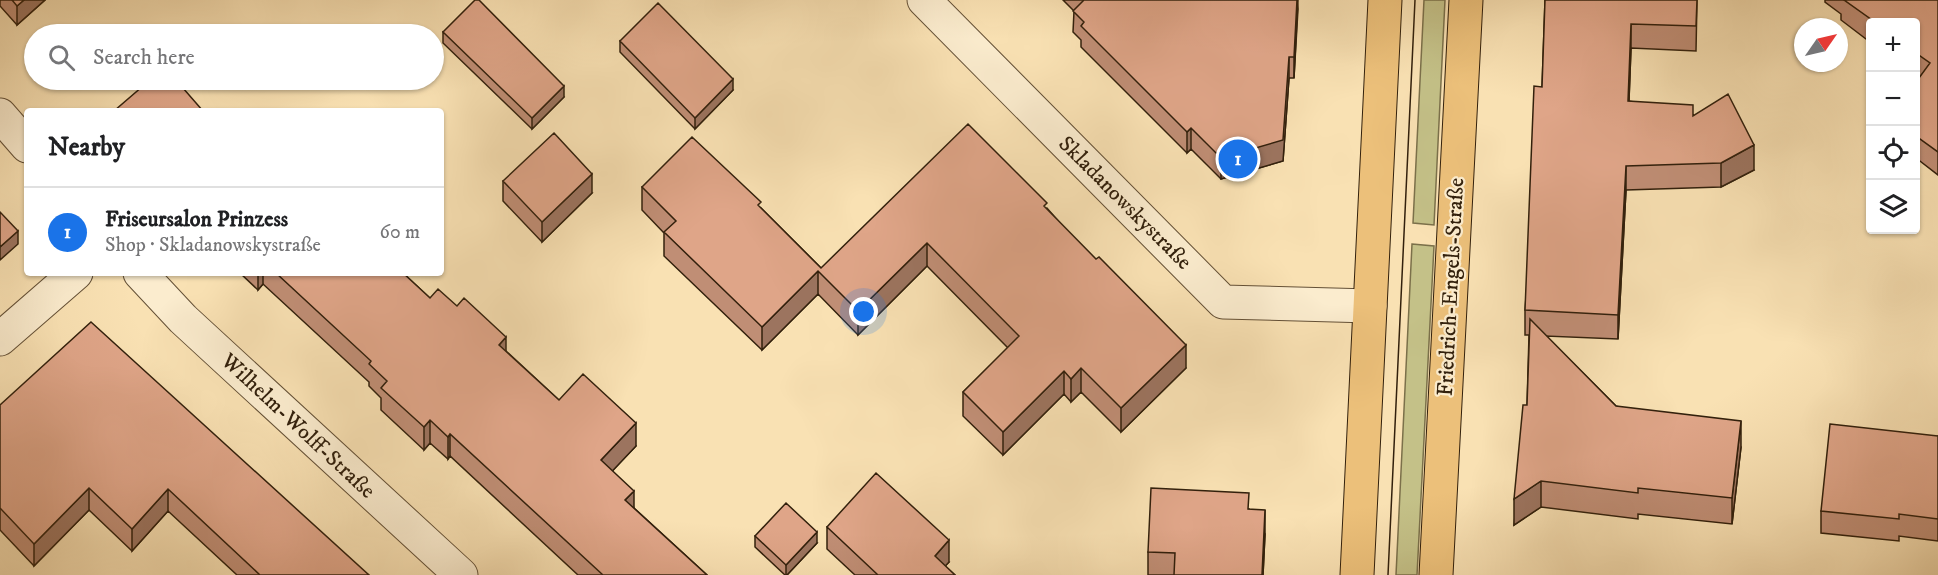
<!DOCTYPE html>
<html lang="en">
<head>
<meta charset="utf-8">
<style>
  body { margin:0; font-family:"IM FELL DW Pica",serif; background:#f6f6f6; color:#202124 }
  .controls { position:absolute; right:18px; top:18px; display:grid; overflow:hidden; border-radius:6px; box-shadow:0 2px 4px #0004 }
  .controls button { width:54px; height:54px; display:grid; place-items:center; padding:0; border:0; border-bottom:2px solid #e0e0e0; background:#fff; color:#202124; font:30px sans-serif }
  .compass { position:absolute; left:1794px; top:18px; width:54px; height:54px; border-radius:50%; background:#fff; box-shadow:0 2px 4px #0004; rotate:56deg }
  .you { position:absolute; left:864px; top:312px; width:21px; height:21px; margin:-15px; border:4px solid #fff; border-radius:50%; background:#1a73e8; box-shadow:0 0 0 9px #1a73e833 }
  .badge { display:grid; place-items:center; width:39px; height:39px; border-radius:50%; background:#1a73e8; color:#fff; font-size:20px; font-weight:700 }
  .pin { position:absolute; translate:-50% -50%; border:3px solid #fff; box-shadow:0 2px 6px #0006 }
  .list { margin:0; padding:0; list-style:none }
  h2 { display:flex; justify-content:space-between; align-items:center; height:78px; margin:0; padding:0 24px; font-size:26px }
  h2 small { font-size:20px; font-weight:400; color:#757577 }
  .list li { display:grid; grid-template-columns:39px 1fr auto; gap:18px; align-items:center; box-sizing:border-box; height:90px; padding:0 24px; border-top:2px solid #e0e0e0 }
  .list b { display:block; font-size:22px; white-space:nowrap }
  .list p { margin:0; font-size:20px; white-space:nowrap; color:#757577 }
  .list em { font-size:20px; font-style:normal; color:#757577 }
  .icon { flex:none; width:33px; height:33px; fill:none; stroke:currentColor; stroke-width:2; stroke-linecap:round; stroke-linejoin:round }
  .map { position:relative; flex:none; width:1938px; height:575px; overflow:hidden }
  .search { position:absolute; background:#fff; box-shadow:0 2px 4px #0004; left:24px; top:24px; width:420px; height:66px; display:flex; align-items:center; gap:15px; box-sizing:border-box; padding:0 21px; border-radius:33px; color:#757577; font-size:22px }
  .panel { position:absolute; background:#fff; box-shadow:0 2px 4px #0004; left:24px; top:108px; width:420px; height:168px; border-radius:6px }
  .map>svg:first-child { display:block }
</style>
</head>
<body>
<div class="map">
<svg width="1938" height="575" viewBox="0 0 1938 575">
  <rect width="100%" height="100%" fill="#f9e1b3"/>
  <filter id="stains"><feTurbulence type="fractalNoise" baseFrequency=".00333" numOctaves="4"/><feColorMatrix values="0 0 0 0 .2 0 0 0 0 .09 0 0 0 0 .02 0 0 0 .5 -.17"/></filter>
  <radialGradient id="worn" r=".72"><stop offset=".6" stop-color="#630" stop-opacity="0"/><stop offset="1" stop-color="#630" stop-opacity=".3"/></radialGradient>
  <path fill="#c4c188" stroke="#7b704a" stroke-width="1.5" d="M1424,0H1445L1434,225L1413,223Z
    M1412,244L1434,246L1417,575H1396Z"/>
  <g fill="none" stroke-linecap="round" stroke-linejoin="round">
    <g stroke="#645036" stroke-width="35">
      <path id="minor" d="M924,0L1223,302L1370,306
        M0,115L27,146
        M140,273L183,319L461,575
        M0,339L76,273"/>
    </g>
    <g stroke="#32200c" stroke-width="35">
      <path id="major" d="M1357,575L1385,0
        M1436,575L1466,0"/>
    </g>
    <use href="#minor" stroke="#fbecce" stroke-width="33"/>
    <use href="#major" stroke="#ecc07a" stroke-width="33"/>
    <path stroke="#32200c" stroke-width="1.5" d="M1388,575L1415,0"/>
  </g>
  <path fill="#c08e75" stroke="#32200c" stroke-width="1.5" d="M0,0H45L17,25L0,6Z
    M1063,0H1298L1294,78H1289L1283,161L1221,179L1191,149L1187,153L1081,47V40L1073,32L1074,11Z
    M1545,0H1697L1696,51L1631,48L1629,101L1693,115L1754,170L1721,187L1626,190L1618,339L1546,336L1616,406L1741,447L1732,524L1638,514V519L1541,507L1514,525L1527,405L1529,335H1525V310L1542,87Z
    M1825,0H1938V175L1916,158V82L1919,78L1916,75V22H1870V42L1841,20V14L1825,2Z
    M443,32L564,97L532,129L443,43Z
    M620,41L733,90L695,129L620,52Z
    M503,181L592,193L542,242L503,201Z
    M642,187L761,208L821,268L1047,208L1186,368L1121,432L1081,392L1071,402L1064,394L1003,455L963,416V392L1008,348L927,266L858,335L818,294L762,350L664,256V233L642,210Z
    M240,273H403L430,298L506,351L559,400L636,446L612,471L634,508L707,575H578L450,456L448,459L430,443L424,450L381,410V398L369,386V382L263,284L258,290Z
    M0,405L369,575H237L168,511L132,551L89,510L34,566L0,530Z
    M1938,436V541L1899,536V541L1821,533V511Z
    M1249,509L1265,534L1263,575H1148V552Z
    M827,527L949,562L945,566L955,575H855L827,549Z
    M755,536L817,543L787,575H785L755,547Z"/>
  <path fill="#9c745f" stroke="#32200c" stroke-width="1.5" d="M24,0H45L17,25V6Z
    M1297,0L1298,9L1294,78V57Z
    M1631,24V48L1628,126V101Z
    M1289,57V78L1283,161L1221,179V158Z
    M733,79V90L695,129V118Z
    M564,86V97L532,129V118Z
    M1191,128V149L1187,153V132Z
    M1754,145V170L1721,187V163Z
    M1626,166V190L1618,339V315Z
    M592,174V193L542,242V222Z
    M18,231V244L0,260V247Z
    M927,243V266L858,335V311Z
    M818,271V294L762,350V327Z
    M258,273H263V284L258,290Z
    M506,337V360L499,345Z
    M1186,345V368L1121,432V408Z
    M1081,368V392L1071,402V379Z
    M1064,371V394L1003,455V432Z
    M430,420V443L424,450V427Z
    M1741,421V447L1732,524V498Z
    M636,423V446L601,483V460Z
    M450,434V456L448,459V437Z
    M1541,481V507L1514,525V499Z
    M89,488V510L34,566V544Z
    M168,489V511L132,551V529Z
    M634,491V514L625,500Z
    M1265,510V534L1263,575H1262Z
    M817,532V543L787,575H786V565Z
    M949,540V562L937,575L935,556Z"/>
  <path fill="#dfa588" stroke="#32200c" stroke-width="1.5" d="M12,0H24L17,6Z
    M475,0H479L564,86L532,118L443,32Z
    M1084,0H1297L1294,57H1289L1283,140L1221,158L1191,128L1187,132L1081,26L1084,22L1073,11Z
    M1545,0H1697L1696,26L1631,24L1628,101L1693,105V116L1728,94L1754,145L1721,163L1626,166L1618,315L1525,310L1534,86L1542,87Z
    M1844,0H1938V152L1916,136V82L1930,63L1916,53V22H1875Z
    M658,3L733,79L695,118L620,41Z
    M150,80H176L203,111H114Z
    M968,124L1047,203L1044,206L1096,259L1099,257L1186,345L1121,408L1081,368L1071,379L1064,371L1003,432L963,392L1019,336L927,243L858,311L818,271L762,327L664,232L676,221L642,187L692,137L761,202L758,205L821,268Z
    M554,133L592,174L542,222L503,181Z
    M0,212L18,231L0,247Z
    M276,273H403L430,298L438,289L457,306L464,298L506,337L499,345L559,400L583,374L636,423L601,460L634,491L625,500L707,575H603L450,434L448,437L430,420L424,427L381,388L387,381L369,364L371,361Z
    M1530,319L1616,406L1741,421L1732,498L1638,488V493L1541,481L1514,499L1523,405H1527Z
    M91,322L369,575H260L168,489L132,529L89,488L34,544L0,508V405Z
    M1830,424L1938,436V519L1899,514V519L1821,511Z
    M876,473L949,540L935,556L955,575H878L827,527Z
    M1151,488L1249,493L1248,509L1265,510L1262,575H1174L1175,553L1148,552Z
    M786,503L817,532L786,565L755,536Z"/>
  <g text-anchor="middle" dominant-baseline="central" stroke-width="4.5" stroke-linejoin="round" paint-order="stroke">
    <g font-size="22" fill="#32200c" stroke="#fbecce">
      <text transform="translate(1125 203) rotate(45)">Skladanowskystraße</text>
      <text transform="translate(1451 287) rotate(-87)">Friedrich-Engels-Straße</text>
      <text transform="translate(298 426) rotate(43)">Wilhelm-Wolff-Straße</text>
    </g>
  </g>
  <rect width="100%" height="100%" filter="url(#stains)"/>
  <rect width="100%" height="100%" fill="url(#worn)"/>
</svg>
<div class="controls">
<button>+</button>
<button>−</button>
<button><svg class="icon" aria-label="locate" viewBox="0 0 24 24"><circle cx="12" cy="12" r="6"/><path d="M12 2v4M12 18v4M2 12h4M18 12h4"/></svg></button>
<button><svg class="icon" aria-label="layers" viewBox="0 0 24 24"><path d="M12 4l9 5-9 5-9-5zM3 14l9 5 9-5"/></svg></button>
</div>
<svg class="compass" viewBox="-18 -18 36 36"><path d="M0-13l5 13h-10z" fill="#e53935"/><path d="M0 13l5-13h-10z" fill="#757577"/></svg>
<div class="you"></div>
<div class="pin badge" style="left:1238px;top:159px">1</div>
<div class="search"><svg class="icon" aria-label="search" viewBox="0 0 24 24"><circle cx="10" cy="10" r="6"/><path d="M15 15l6 6"/></svg>Search here</div>
<section class="panel">
<h2>Nearby<small></small></h2>
<ul class="list">
<li><span class="badge">1</span><div><b>Friseursalon Prinzess</b><p>Shop · Skladanowskystraße</p></div><em>60 m</em></li>
</ul>
</section>
</div>
</body>
</html>
